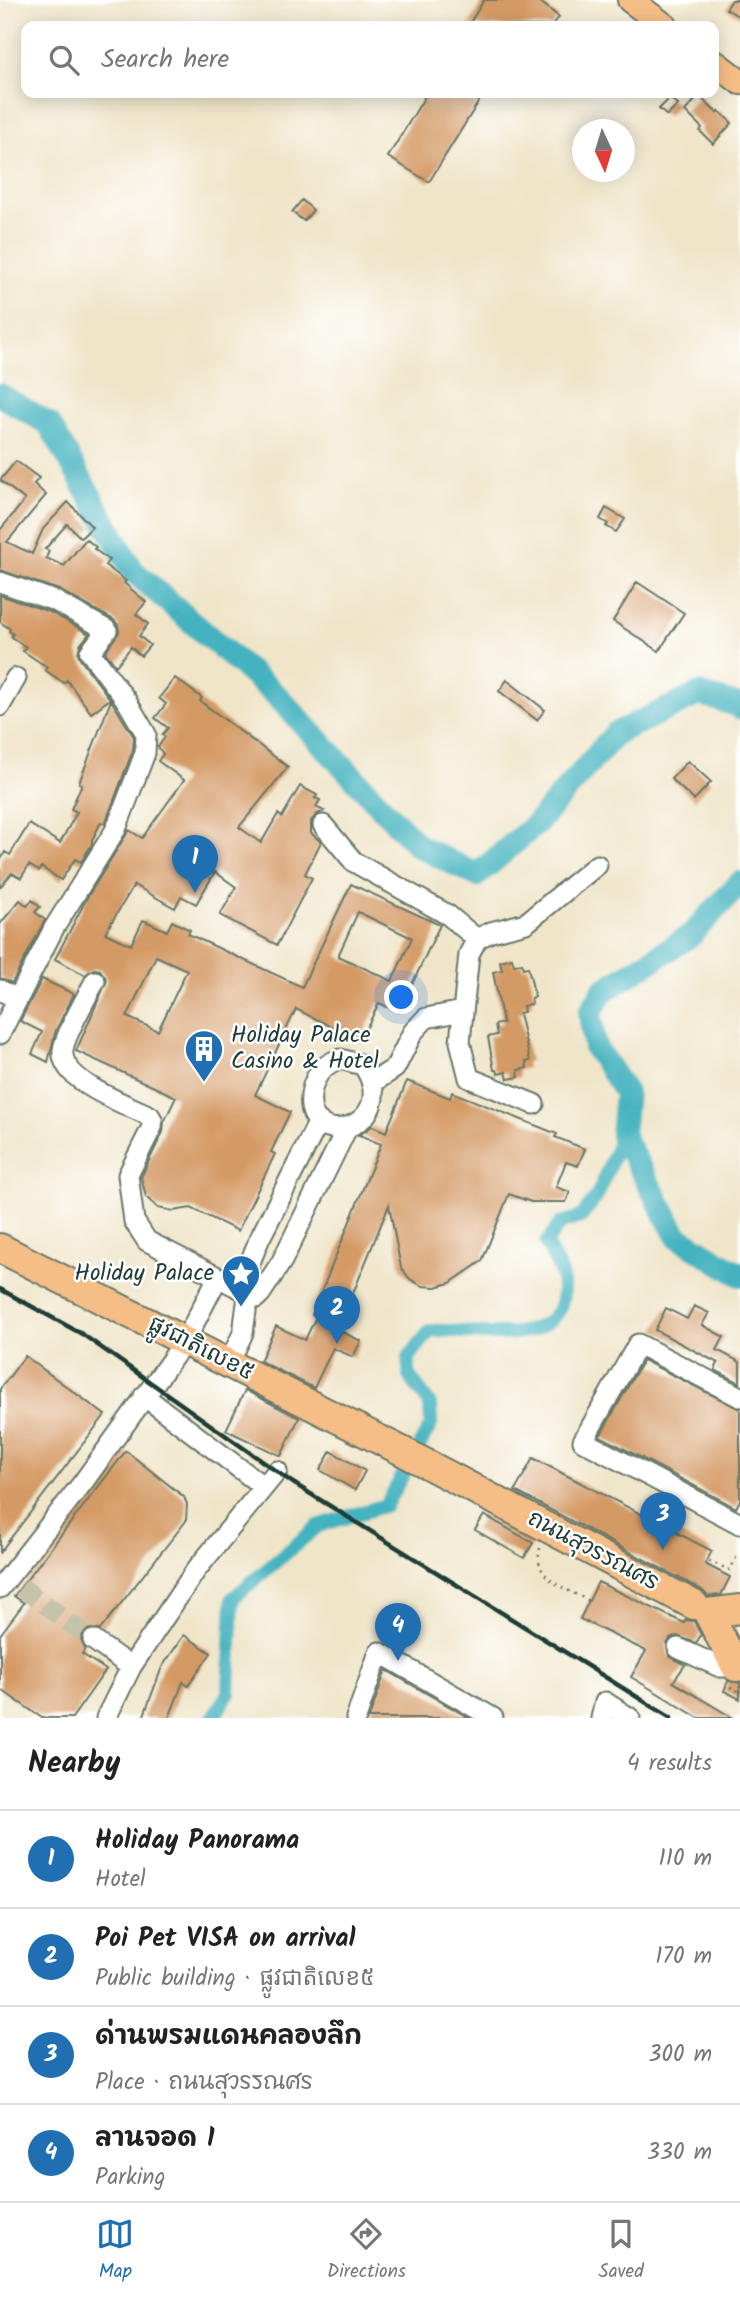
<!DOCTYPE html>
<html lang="en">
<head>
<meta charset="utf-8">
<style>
  body { margin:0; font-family:Kalam,"Noto Sans Khmer","Playpen Sans Thai",sans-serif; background:#f2f2f2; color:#222 }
  .compass { position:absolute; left:572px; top:119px; width:63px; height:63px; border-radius:50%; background:#fff; box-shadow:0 4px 18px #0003; rotate:176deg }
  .you { position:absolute; left:402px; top:998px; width:24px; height:24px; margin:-18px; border:5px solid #fff; border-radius:50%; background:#1a73e8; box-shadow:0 0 0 10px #1a73e833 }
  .badge { display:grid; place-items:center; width:46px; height:46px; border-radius:50%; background:#1f6fb2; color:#fff; font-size:23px; font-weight:700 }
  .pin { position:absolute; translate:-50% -58px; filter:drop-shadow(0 2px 4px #0008) }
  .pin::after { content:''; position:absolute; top:37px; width:24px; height:21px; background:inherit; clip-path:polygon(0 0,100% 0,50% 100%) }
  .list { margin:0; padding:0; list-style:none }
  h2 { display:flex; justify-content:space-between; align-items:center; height:91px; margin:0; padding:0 28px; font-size:30px }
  h2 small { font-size:23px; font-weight:400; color:#767676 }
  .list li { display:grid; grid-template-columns:46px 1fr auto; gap:21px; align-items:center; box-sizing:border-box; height:98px; padding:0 28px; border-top:2px solid #e0e0e0 }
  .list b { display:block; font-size:26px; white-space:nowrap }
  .list p { margin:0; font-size:23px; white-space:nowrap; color:#767676 }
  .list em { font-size:23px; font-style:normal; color:#767676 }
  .icon { flex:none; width:38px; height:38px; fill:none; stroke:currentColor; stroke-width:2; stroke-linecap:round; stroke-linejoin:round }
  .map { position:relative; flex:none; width:740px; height:1718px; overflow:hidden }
  .search { position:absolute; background:#fff; box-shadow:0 4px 18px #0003; left:21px; right:21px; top:21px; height:77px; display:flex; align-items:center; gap:18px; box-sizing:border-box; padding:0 24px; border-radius:14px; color:#767676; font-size:26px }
  .sheet { height:483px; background:#fff }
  nav { display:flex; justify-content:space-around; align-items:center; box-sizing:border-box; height:98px; border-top:2px solid #e0e0e0; background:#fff; font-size:19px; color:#767676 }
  nav a { display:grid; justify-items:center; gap:4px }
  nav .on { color:#1f6fb2 }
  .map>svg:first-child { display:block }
</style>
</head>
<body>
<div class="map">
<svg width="740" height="1718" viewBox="0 0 740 1718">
  <rect width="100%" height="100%" fill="#fff"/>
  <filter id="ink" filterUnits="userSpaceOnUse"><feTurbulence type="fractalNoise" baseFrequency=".0143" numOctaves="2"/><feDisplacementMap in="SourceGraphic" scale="14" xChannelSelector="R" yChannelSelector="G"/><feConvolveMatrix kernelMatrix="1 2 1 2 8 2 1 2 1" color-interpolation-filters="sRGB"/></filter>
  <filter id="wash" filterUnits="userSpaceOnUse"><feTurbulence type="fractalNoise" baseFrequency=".00686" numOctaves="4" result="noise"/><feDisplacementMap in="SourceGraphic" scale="28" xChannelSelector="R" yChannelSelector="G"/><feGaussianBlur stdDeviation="1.57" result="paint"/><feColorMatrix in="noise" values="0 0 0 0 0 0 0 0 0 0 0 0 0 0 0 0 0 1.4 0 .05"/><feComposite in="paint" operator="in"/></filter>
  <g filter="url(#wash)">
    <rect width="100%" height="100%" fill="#f0e5c9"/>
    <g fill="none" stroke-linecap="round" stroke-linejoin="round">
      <path stroke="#44b3bf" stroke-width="14" d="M213,1718L229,1693L233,1598L318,1526L386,1505L431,1425L430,1404L409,1376V1357L430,1331C451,1329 469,1334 490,1334C528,1335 570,1327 562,1278C560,1267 551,1254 546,1243L561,1223L581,1217L597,1196L622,1135"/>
      <path stroke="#44b3bf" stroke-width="24" d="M0,395L49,424L133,571L277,696L418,846L477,875L537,823L616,733L699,694L737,705L740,708
        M740,883L690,936L603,991L590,1013L595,1047L626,1093L622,1135L677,1236L740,1275"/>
    </g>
    <g id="blocks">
      <path fill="#d49a65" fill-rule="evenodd" d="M484,0H538L559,17L552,26H468Z
        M732,0H740V17L726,9Z
        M427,93H484L429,182L388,157Z
        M699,96L717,113L719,111L732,123L713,144L700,131L702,128L685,111Z
        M670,98L678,105L667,116L659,109Z
        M302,200L313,210L304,221L292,212Z
        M16,461L39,478L34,484L46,495L7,542L32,554L43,529L68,502L92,527L81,538L67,524L45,549L49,551L46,558L64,566L86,539L96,547L94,549L109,560L105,565L126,581L124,583L146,602L136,614L148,624L139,636L150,645L141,656L131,647L116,666L105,652L119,632L118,625L114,620L59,590L0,570V530L25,500L0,480Z
        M606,508L625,519L616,532L606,526L608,524L600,519Z
        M637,582L684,613L659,651L613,621Z
        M0,595L50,612L89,634L80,645L78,653L80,659L110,699L91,713L67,680L64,683L45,670L47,667L23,651L26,647L11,637L13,634L9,631L10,629L0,622Z
        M175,678L202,698L200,701L288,767L239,827L261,843L278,814L282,817L300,786L317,795L315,798L320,800L316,807L324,811L316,815L311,821V833L321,842L305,874L312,878L277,945L220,915L236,887L215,872L196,904L181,896L175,908L134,885L105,933L131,945L143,920L167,931L172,921L190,930L188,934L302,987L351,884L440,925L399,1012L379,1003L360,1041L296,1009L255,1095L290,1112L271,1152L275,1154L238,1231L191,1208L173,1211L158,1208L146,1197L141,1177L163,1132L164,1122L176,1097L76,1051L107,980L100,970L94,969L85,975L55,959L87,898L129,830L142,838L184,780L158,761L163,754L158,747L165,737L162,735L168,728L155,718L166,704L159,698ZM358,912L412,938L392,981L338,956ZM156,956L187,970L158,1031L127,1017Z
        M507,680L545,710L537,720L499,691Z
        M111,700L134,737L133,750L105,824L101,822L92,840V844L81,862L75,859L61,880L41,867L39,871L29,865L21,878L12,873L0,887V861L5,852L10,855L29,824L60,843L77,812L71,809L82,784L79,783Z
        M688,761L711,782L694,800L671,779Z
        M20,900L27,906L32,900L40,907L35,912L45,920L12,983L0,978V924Z
        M512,958L514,965L522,963L523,968L528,967L535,997L531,998L532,1004L523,1006L524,1012L519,1013L530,1061L526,1062L527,1068L518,1070L519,1077L508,1079L506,1072L498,1074L497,1070H494L488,1037L497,1035L495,1025L503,1023L493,972L502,970L500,961Z
        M42,979L74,994L56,1030L48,1062L32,1054L42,1032L20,1021Z
        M407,1081L450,1098L452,1092L557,1134L555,1137L585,1149L578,1166L566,1162L556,1187L570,1192L566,1202H531L509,1194L482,1261L450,1283L436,1287L422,1286L410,1279L401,1268L389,1205L338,1330L361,1341L353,1357L333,1348L314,1388L260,1361L276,1326L305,1340L316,1317L312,1315L381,1144L359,1135L372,1126L386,1132Z
        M694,1306L709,1313L702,1325L724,1337L717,1350L740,1362V1383L715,1370L718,1363L655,1330L666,1308L687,1319Z
        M25,1356L105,1415L0,1552V1389Z
        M643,1360L740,1409V1500L736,1508L600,1436Z
        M245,1390L299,1418L281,1456L226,1430Z
        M126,1451L184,1497L187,1504L186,1521L100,1630L89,1629L83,1634L81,1640L85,1649L82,1654L106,1670L72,1718H42L0,1689V1635L24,1603L14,1596Z
        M331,1451L365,1471L355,1490L320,1470Z
        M533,1458L712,1551L705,1564L730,1577L721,1595L708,1596L702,1590L515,1491Z
        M484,1515L533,1543L524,1558L475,1530Z
        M598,1582L684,1623L686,1620L694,1621L701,1635L696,1643L677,1636L670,1639L667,1644L669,1656L685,1665L673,1682L733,1718H699L631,1677L646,1651L580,1619Z
        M184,1635L211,1653L188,1686L183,1682L169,1718H143L162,1667Z
        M386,1670L469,1718H369Z
        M728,1681L740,1683V1699L724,1691Z"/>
    </g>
  </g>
  <g filter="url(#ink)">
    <use href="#blocks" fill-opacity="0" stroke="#687868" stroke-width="2"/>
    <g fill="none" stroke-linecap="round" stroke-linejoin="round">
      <path stroke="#c6c3ab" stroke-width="19" stroke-dasharray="19 10" stroke-linecap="butt" d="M21,1587L93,1640"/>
      <g stroke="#687868" stroke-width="23">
        <path id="minor" d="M0,582L55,601L107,630L90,652L126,700L146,734L145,753L116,829L54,928L0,1034
          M0,706L16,678
          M323,825L354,862L448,915L477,939
          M95,981C87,997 65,1034 63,1050C59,1081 126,1104 150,1116L152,1120V1127L128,1175L134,1221L147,1241L243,1290
          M0,990L17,999
          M340,1059L363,1065C406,1129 298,1157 312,1089C316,1073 326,1063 340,1059Z
          M372,1083L395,1068L413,1032L426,1018L463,1011
          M534,1104L469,1078L460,1042L469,954L477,939L491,932L526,923L597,865
          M319,1121L259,1240L247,1270L243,1290L248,1296L256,1298L261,1293L282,1261L347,1128
          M229,1363L243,1333L248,1296
          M144,1396L264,1487
          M740,1397L638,1344L583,1441L740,1524
          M0,1588L84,1481L185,1341L218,1277
          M93,1640L131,1667
          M678,1648L720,1667H736
          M106,1718L131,1667L196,1570L277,1471
          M356,1718L379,1652L493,1718
          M601,1718L605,1702L630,1718"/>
      </g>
      <g stroke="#687868" stroke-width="28">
        <path id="major" d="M630,0L665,26
          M714,62L740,82"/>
      </g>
      <g stroke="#687868" stroke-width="32">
        <path id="highway" d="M0,1248L402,1451L694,1605
          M736,1667L708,1613L740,1609"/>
      </g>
      <path stroke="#687868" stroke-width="2.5" stroke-dasharray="2 5" stroke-linecap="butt" d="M540,1548C532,1579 565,1588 589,1601
        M709,1561L730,1570L736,1558L740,1560
        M730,1687L740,1692"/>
      <use href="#minor" stroke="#fff" stroke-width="19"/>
      <use href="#major" stroke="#f6be87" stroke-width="24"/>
      <use href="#highway" stroke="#f6be87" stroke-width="28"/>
      <path stroke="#1f3d34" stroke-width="4.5" d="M0,1289L82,1334L293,1483L671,1718"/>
    </g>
  </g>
  <defs>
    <g id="building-pin" transform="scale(2.0125)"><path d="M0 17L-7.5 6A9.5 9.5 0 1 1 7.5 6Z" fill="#1f6fb2" stroke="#fff"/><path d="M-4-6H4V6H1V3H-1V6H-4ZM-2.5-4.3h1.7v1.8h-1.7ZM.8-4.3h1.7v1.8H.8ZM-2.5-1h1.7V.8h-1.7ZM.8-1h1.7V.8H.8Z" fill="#fff"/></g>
    <g id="sight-pin" transform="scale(2.0125)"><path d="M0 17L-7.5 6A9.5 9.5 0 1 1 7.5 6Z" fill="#1f6fb2" stroke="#fff"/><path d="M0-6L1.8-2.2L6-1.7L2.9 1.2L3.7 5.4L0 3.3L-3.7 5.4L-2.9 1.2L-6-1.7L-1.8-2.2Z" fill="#fff"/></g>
  </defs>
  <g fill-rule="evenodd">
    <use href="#building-pin" x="204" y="1049"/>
    <use href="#sight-pin" x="241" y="1274"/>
  </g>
  <g text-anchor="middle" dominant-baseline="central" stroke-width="5" stroke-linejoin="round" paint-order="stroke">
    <g font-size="23" fill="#1f3d34" stroke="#fff" text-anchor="start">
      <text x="231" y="1036">Holiday Palace<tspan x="231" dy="26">Casino &amp; Hotel</tspan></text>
      <text x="214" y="1274" text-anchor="end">Holiday Palace</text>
    </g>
    <g font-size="23" fill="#1f3d34" stroke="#fff">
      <text transform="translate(201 1349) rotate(27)">ផ្លូវជាតិលេខ៥</text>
      <text transform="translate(593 1551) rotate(28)">ถนนสุวรรณศร</text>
    </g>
  </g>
</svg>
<svg class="compass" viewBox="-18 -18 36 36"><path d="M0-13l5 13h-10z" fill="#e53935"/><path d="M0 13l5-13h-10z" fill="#767676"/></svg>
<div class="you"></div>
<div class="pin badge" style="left:195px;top:893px">1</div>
<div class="pin badge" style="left:337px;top:1344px">2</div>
<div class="pin badge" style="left:663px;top:1550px">3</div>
<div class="pin badge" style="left:398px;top:1661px">4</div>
<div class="search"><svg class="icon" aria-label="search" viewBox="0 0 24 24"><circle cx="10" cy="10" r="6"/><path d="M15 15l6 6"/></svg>Search here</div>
</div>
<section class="sheet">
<h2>Nearby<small>4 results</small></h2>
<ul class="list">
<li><span class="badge">1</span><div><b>Holiday Panorama</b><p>Hotel</p></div><em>110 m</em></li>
<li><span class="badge">2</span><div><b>Poi Pet VISA on arrival</b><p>Public building · ផ្លូវជាតិលេខ៥</p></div><em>170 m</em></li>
<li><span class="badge">3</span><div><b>ด่านพรมแดนคลองลึก</b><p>Place · ถนนสุวรรณศร</p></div><em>300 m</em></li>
<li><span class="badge">4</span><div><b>ลานจอด 1</b><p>Parking</p></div><em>330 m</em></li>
</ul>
</section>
<nav>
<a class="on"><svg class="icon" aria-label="map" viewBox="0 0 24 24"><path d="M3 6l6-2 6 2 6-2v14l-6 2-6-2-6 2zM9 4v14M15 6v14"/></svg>Map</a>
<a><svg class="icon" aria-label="directions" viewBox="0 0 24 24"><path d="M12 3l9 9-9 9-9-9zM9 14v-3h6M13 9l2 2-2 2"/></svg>Directions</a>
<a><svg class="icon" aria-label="saved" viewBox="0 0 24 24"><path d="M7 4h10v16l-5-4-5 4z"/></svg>Saved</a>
</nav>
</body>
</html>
